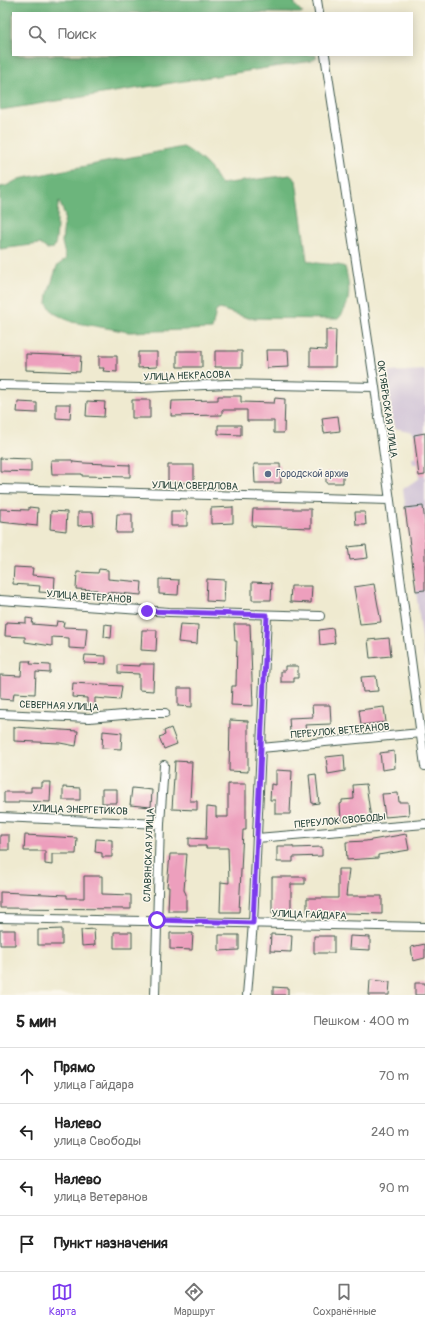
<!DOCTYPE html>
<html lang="ru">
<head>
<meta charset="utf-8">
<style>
  body { margin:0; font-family:Pangolin,sans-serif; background:#f6f6f6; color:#222 }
  .stop { position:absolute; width:12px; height:12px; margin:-9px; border:3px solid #7c3aed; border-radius:50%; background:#fff }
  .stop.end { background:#7c3aed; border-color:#fff; box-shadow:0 1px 4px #0008 }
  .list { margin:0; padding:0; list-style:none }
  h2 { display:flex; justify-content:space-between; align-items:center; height:52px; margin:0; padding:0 16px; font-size:17px }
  h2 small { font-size:13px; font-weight:400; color:#767676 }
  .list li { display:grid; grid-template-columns:26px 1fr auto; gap:12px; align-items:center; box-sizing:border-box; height:56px; padding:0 16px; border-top:1px solid #e0e0e0 }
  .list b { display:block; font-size:15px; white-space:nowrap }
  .list p { margin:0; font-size:13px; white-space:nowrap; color:#767676 }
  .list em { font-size:13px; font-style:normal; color:#767676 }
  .icon { flex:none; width:22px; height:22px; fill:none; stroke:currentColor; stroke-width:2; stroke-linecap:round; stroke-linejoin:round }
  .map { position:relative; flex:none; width:425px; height:995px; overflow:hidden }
  .search { position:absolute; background:#fff; box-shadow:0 2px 10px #0003; left:12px; right:12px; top:12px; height:44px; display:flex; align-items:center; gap:10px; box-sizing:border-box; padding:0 14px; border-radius:0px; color:#767676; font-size:15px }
  .sheet { height:276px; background:#fff }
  nav { display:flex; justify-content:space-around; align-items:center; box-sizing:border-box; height:56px; border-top:1px solid #e0e0e0; background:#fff; font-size:11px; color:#767676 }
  nav a { display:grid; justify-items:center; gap:2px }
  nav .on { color:#7c3aed }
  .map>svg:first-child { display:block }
</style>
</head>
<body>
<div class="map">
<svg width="425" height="995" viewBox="0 0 425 995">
  <rect width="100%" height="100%" fill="#fbf7ec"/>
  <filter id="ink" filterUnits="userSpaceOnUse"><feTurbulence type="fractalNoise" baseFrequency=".025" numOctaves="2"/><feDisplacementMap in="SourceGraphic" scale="8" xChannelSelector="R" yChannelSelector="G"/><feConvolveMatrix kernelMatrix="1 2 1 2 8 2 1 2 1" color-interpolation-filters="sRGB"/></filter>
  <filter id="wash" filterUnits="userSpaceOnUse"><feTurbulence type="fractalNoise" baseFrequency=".012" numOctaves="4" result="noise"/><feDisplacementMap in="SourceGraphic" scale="16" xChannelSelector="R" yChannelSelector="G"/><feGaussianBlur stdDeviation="0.9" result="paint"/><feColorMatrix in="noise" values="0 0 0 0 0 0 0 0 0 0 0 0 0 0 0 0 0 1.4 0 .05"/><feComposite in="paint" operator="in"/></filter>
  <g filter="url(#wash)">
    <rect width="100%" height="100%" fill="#efead0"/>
    <path fill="#ccbed4" d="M425,370V662L403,489L419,478L417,464H413L412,458H416L413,432L394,428L386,372Z"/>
    <path fill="#6cb57b" stroke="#467958" d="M0,0H293L296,6L303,13H13V55H316V58L311,61L0,110Z
      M183,147C190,150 205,162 210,168C214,173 216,179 221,184L290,175L296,180L307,260C319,266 332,262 345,267C350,286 352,304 338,319L248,318L220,309L216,311L212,329L129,332L72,322L54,313L47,304L48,294L57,266L66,259L62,242L65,215L59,201C55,216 59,233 54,248L47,249L40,244L0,249V187L6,186L19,179Z"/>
    <g id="blocks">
      <path fill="#ed9fbd" d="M326,330H336L335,367H310V349L326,350Z
        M266,350H288L289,367L267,368Z
        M177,351H202V367H177Z
        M215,351H242V367H215Z
        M138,352H157V367L138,368Z
        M26,354L81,356L80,372L26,370Z
        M99,356H117V372L103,371L104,368H99Z
        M218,396H241V402L274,403L275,398L285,399L284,433H274V421H247V410H222V415L171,416L172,401L218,400Z
        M132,400H150V418H132Z
        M87,401L105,402L104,417L86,416Z
        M18,402L37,403V413L17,412Z
        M56,404H71L70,419L56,418Z
        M338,416L340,431L324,433L322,418Z
        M218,425H241V435L218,434Z
        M425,433V475L419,476L414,435Z
        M0,458L31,459V472L0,471Z
        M51,460H72L73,462L84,463L130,465V477L82,476V474H52Z
        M254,464H280L281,483H255Z
        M168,465H194V483H168Z
        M326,472H343V483H326Z
        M423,506L425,522V590L416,591L405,508Z
        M29,507L38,508L37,526L0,522V509L29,510Z
        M233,507V523L211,524V508Z
        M253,509H311V528L252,526Z
        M51,511L67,512L66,531L50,529Z
        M171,511H187V526H171Z
        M78,512H93L94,525L78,526Z
        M355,512H365L366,525H356Z
        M117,514H132V533H116Z
        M366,545L368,558L350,560L348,547Z
        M14,567L33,568L32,575L55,577L54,593L39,592L40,586L13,584Z
        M99,569L108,570V579L142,582L141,595L107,592V595L97,594V590L76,589L77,572L98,573Z
        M159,579L179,580L178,595L159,594Z
        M207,579L225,580L224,602L206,601Z
        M252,582L272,583L271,600H252Z
        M374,584L381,622L360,624L354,587Z
        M291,586H312L311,603L290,602Z
        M26,618L33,619L32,624L56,626L57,621L64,622L63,627L87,628L85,649L69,648V638L52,637V646L25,642V637L5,636L6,622L26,623Z
        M105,624L112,625L111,638L104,637Z
        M180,624L198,625L197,644L178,642Z
        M234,624H250L253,706L231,705L232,686H236L237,641H235Z
        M333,628L335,643L320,645L319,630Z
        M142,630H157L156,651L141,650Z
        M389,638L391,656L370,658L368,640Z
        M85,655L106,656V664L84,663Z
        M22,661H31L30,664L50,665V673L36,672L35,694L14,693L13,700L0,699V675L21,676Z
        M140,664H154L153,691L139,690V674L118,673V665L140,666Z
        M285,666H298V678H294V682H281V671H285Z
        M376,676L378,691L363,692L361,677Z
        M73,683L122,686L120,700L95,698V706L87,705V698L72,697Z
        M178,688H192V707L178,706Z
        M312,705H330L331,724L305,725L306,731L290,732L289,718L313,717Z
        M384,707L386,722L361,725L359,710Z
        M230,720L248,721V772L229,771Z
        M14,727L78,731L76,746L60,743L14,741Z
        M171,728L177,744L164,749L159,737L165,735L164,731Z
        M103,731L122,733L121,749L102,748Z
        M394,751L395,768L382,770L380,753Z
        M344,755L345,771L328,774L326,757Z
        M175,761L192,762L190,801H197V810L172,809Z
        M276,770L292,771L290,814H275V800H270L271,784L276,785Z
        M316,774L319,803L312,804L309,775Z
        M42,782H51L50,802L19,801V803H4V792H31V787H42Z
        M228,784H246V830H243L239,912H220L221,882L229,883L228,848H206V846H189V838L206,839L207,807L216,808V817H228Z
        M366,784L371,819L341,820L340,804L342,803V800L354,799L353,785Z
        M63,787L80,788V800H63Z
        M132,788L152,790L151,807L130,805Z
        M102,789H117V803H102Z
        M398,793L399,802H408L409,815L385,817L382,794Z
        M406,834L409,850L378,855V858L347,860L346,842L366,841Z
        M0,835H9V850H0Z
        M25,835L77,838L76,854H52V865L45,864V851H24Z
        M96,839L112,840V857H102V853L95,852Z
        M277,846H293V848L322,847V856L293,857V862H277Z
        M170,854H187L184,890L186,894V911H168L169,887H167Z
        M338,869H349L346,896H382V914L307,912V898H338Z
        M84,876H102V894L131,895V909L0,908V892L67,895V898H84Z
        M272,877H305V884H291V913H272Z
        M62,929V945H38V930Z
        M94,929L95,945L82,946L81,930Z
        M0,930H15V945H0Z
        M114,932H132V948H114Z
        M170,933H193L192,950L170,949Z
        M271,934L292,935L291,952L270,951Z
        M219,935H239V950L219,951Z
        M314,936H334V953H314Z
        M350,936L370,937V950L349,949Z
        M425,944V958L413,961L411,947Z
        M370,980L390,982L389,995H369Z
        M415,983H425V995H415Z
        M273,987L288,988V995H273Z"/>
    </g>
  </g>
  <g filter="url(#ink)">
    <use href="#blocks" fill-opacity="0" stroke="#3e574b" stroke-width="1"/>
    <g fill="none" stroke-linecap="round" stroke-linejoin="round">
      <g stroke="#3e574b" stroke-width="10">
        <path id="minor" d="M317,0L319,13
          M325,55L375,387L425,766
          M0,385L141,388L227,384L375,387
          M0,489L389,500
          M0,600L169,612L320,616
          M0,714L89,718L146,713H165
          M261,748L421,733
          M0,817L160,824
          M257,838L425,824
          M0,918L425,927
          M155,995L160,824L164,765
          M247,995L253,923L267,615"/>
      </g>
      <use href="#minor" stroke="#fff" stroke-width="8"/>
    </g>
  </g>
  <g fill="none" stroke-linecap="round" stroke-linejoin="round" filter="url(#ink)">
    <path stroke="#7c3aed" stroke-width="5" d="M147,611L267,615L253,923L157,920"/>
  </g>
  <circle fill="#5c6f8a" stroke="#fbf7ec" stroke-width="1.5" cx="268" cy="474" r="4"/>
  <g text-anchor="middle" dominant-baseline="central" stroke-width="3" stroke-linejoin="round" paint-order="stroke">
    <g font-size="10" fill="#1f3d34" stroke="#fbf7ec">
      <text transform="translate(187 376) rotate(-2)">УЛИЦА НЕКРАСОВА</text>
      <text transform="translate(387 409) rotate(82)">ОКТЯБРЬСКАЯ УЛИЦА</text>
      <text transform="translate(195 486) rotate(1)">УЛИЦА СВЕРДЛОВА</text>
      <text transform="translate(89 597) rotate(4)">УЛИЦА ВЕТЕРАНОВ</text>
      <text transform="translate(59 706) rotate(2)">СЕВЕРНАЯ УЛИЦА</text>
      <text transform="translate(340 731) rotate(-5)">ПЕРЕУЛОК ВЕТЕРАНОВ</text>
      <text transform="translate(80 810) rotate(2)">УЛИЦА ЭНЕРГЕТИКОВ</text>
      <text transform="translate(340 821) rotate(-5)">ПЕРЕУЛОК СВОБОДЫ</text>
      <text transform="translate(149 855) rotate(-88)">СЛАВЯНСКАЯ УЛИЦА</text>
      <text transform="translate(309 915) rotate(2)">УЛИЦА ГАЙДАРА</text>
    </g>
    <g font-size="10" fill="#4e5e75" stroke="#fbf7ec" text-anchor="start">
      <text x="276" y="474">Городской архив</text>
    </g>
  </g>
</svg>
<div class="stop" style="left:157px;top:920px"></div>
<div class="stop end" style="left:147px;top:611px"></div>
<div class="search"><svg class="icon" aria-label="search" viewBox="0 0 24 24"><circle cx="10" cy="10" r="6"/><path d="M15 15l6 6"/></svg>Поиск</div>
</div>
<section class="sheet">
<h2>5 мин<small>Пешком · 400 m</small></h2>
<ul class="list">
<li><svg class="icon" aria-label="ahead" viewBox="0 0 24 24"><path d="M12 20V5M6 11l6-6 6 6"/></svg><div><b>Прямо</b><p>улица Гайдара</p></div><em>70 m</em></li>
<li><svg class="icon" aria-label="left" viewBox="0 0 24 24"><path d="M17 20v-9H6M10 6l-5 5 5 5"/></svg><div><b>Налево</b><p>улица Свободы</p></div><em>240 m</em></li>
<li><svg class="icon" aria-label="left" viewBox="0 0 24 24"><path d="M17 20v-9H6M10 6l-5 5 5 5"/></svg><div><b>Налево</b><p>улица Ветеранов</p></div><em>90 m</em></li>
<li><svg class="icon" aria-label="arrive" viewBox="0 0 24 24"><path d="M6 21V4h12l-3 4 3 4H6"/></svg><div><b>Пункт назначения</b></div></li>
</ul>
</section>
<nav>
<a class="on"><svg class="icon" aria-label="map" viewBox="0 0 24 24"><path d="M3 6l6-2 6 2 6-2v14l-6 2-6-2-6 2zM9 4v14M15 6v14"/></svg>Карта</a>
<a><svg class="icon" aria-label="directions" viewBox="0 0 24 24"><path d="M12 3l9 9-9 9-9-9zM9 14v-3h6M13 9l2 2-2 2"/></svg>Маршрут</a>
<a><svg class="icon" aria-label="saved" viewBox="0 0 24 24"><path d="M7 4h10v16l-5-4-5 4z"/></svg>Сохранённые</a>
</nav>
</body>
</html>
